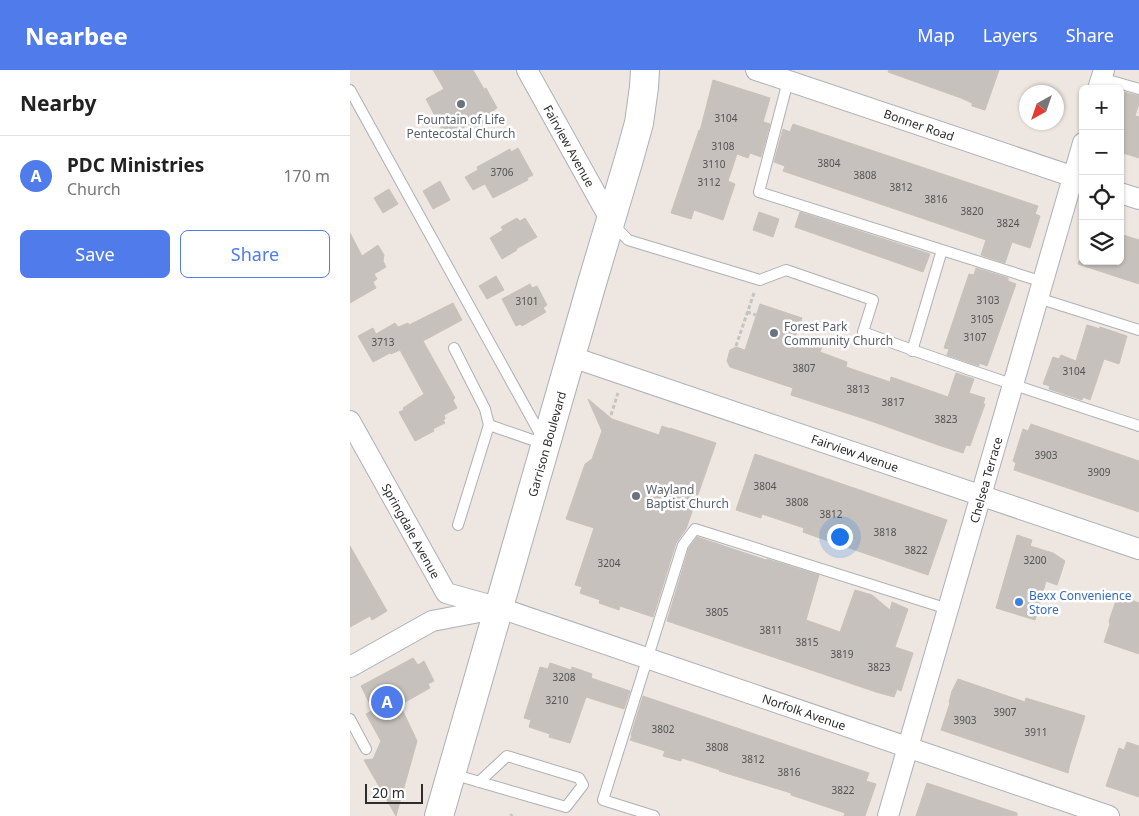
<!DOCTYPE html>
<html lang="en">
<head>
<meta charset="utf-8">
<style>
  body { margin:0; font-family:"Noto Sans",sans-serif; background:#f2f2f2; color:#222 }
  .controls { position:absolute; right:15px; top:15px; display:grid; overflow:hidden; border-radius:8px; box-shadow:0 1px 4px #0004 }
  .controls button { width:45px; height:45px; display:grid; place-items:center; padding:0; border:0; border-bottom:1px solid #e0e0e0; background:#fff; color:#222; font:25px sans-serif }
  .compass { position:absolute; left:669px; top:15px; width:45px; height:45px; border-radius:50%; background:#fff; box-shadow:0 1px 4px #0004; rotate:220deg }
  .scale { position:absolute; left:15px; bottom:12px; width:58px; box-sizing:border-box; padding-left:5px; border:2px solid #2d2d2d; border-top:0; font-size:14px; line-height:18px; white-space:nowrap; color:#2d2d2d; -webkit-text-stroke:4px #fff; paint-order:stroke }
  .you { position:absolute; left:489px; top:466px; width:18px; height:18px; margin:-12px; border:4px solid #fff; border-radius:50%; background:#1a73e8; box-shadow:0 0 0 8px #1a73e833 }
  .badge { display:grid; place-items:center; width:32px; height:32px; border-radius:50%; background:#507bea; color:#fff; font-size:16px; font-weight:700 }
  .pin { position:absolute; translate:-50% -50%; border:2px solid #fff; box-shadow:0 1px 5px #0006 }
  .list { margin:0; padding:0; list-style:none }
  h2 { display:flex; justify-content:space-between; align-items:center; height:65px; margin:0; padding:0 20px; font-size:21px }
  h2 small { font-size:16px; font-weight:400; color:#767676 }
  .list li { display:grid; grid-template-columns:32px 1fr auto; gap:15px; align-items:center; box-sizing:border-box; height:80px; padding:0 20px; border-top:1px solid #e0e0e0 }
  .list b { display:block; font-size:19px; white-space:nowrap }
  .list p { margin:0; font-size:16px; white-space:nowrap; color:#767676 }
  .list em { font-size:16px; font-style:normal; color:#767676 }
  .actions { display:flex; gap:10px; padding:15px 20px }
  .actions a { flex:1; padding:11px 0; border:1px solid #507bea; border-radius:8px; text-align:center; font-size:18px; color:#507bea }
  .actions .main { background:#507bea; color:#fff }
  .icon { flex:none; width:28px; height:28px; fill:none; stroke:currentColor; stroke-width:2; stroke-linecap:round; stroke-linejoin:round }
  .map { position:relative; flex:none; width:789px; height:746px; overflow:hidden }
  header { display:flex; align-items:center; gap:30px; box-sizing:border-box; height:70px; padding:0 25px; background:#507bea; color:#fff }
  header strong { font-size:24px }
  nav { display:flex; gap:28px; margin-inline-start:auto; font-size:18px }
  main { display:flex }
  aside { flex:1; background:#fff }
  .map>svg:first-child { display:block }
</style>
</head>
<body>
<header>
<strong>Nearbee</strong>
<nav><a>Map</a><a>Layers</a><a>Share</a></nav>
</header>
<main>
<aside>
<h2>Nearby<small></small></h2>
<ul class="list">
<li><span class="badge">A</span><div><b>PDC Ministries</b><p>Church</p></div><em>170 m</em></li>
</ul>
<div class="actions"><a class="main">Save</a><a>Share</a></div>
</aside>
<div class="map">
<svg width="789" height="746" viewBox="0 0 789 746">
  <rect width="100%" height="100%" fill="#ede6e1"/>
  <path fill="#c6c1bc" stroke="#c8c2ba" d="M83,0H123L134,19L136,18L147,38L140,43L136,50L131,54L126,56L118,55L96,67L76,29L94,19Z
    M539,0H649L635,40L622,36V33L611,28L538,2Z
    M363,10L420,28L413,52L420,54L411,87L400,83L398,88L387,84L378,111L385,114L373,150L344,140L341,149L321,143L349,60L350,61Z
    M770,21L789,26V33L785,46L789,47V88L770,82Z
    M443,54L688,136L685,144L690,146L680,178L662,172L655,193L631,185L636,170L433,101L435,96L424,92L433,59L440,62Z
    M168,78L183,105L177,108L178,110L143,128L135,114L123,120L115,107L128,100L127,97L160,79L161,82Z
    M90,111L100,130L83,139L73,121Z
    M39,119L48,134L33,143L24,128Z
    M409,142L429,149L423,167L403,160Z
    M450,142L580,184L573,202L445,157Z
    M167,148L170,151L175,148L187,167L166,179L167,180L152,189L140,168L153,160L151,157Z
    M0,163L12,186L28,175L34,185L33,191L36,197L24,204L27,209L23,212L26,218L0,233Z
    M770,164L789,170V214L728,194L729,191H770Z
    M626,198L658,208V211L666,214L637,296L629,293V296L597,285L599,279L594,278L619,204L624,205Z
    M146,206L154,220L137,229L129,216Z
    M180,214L182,218L187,216L197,235L193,238L196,242L172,256L170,254L166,256L152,229Z
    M103,233L112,250L73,271L105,328L103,330L107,338L94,345L95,349L93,350L95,353L83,359L84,361L65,371L49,342L54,340L53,338L74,324L50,280L41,284L40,283L23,292L8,266L23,258L26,264L45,253L48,257L58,253L59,255Z
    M410,234L452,248L445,267L472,276L470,282L497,292L496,297L540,312L541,307L598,327L606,303L624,309L619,323L635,328L633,334H635L620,376L616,375L613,383L591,376L521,351L441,325L443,318L380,297L377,291L380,280L386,277L395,280Z
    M737,255L750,259V257L777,266L769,294L754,289L740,330L733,327L732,330L699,319L700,316L693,314L703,287L709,289L711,285L726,291Z
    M238,329L262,349L309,365L312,356L320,359V358L366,373L336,459L326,473L303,547L270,536L269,540L249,533L250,530L230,523L232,517L225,515L244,458L216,449L235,394L242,389L252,361Z
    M681,354L789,391V442L664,400L666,393L663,391L673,359L678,361Z
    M405,384L597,450L578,505L464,466L453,462L454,458L412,444L411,448L386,440Z
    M667,465L682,470L680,476L703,483L715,491L707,515L696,511L685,550L646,538Z
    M347,467L416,490L417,489L469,505L456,550L490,562L505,520L522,525L540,540L542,532L558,539L545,577L563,583L551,621L547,619L544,627L526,622L317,551L339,478Z
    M0,476L37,541L22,550L20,546L0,557Z
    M768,525L789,533V584L754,572L760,554L759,551Z
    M63,588L68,595L74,591L84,611L78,614L80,618L50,635L67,671L46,746L14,690L23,689L31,671L16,644L23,640L11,616Z
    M200,593L221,600L222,597L242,604L241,608L280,621L274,639L236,627L220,673L199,667L200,664L179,657L181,650L174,648L190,597L198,599Z
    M608,609L675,632L676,628L735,646L720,694L718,703L591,660L600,633L599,632L602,621Z
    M293,626L519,703L516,711L526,714L515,746H494L495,743L441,725V723L369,701L370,700L332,688L331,691L313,686L315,681L280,670L282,666L281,665Z
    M777,672L789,676V727L756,716L769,678L774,680Z
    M577,713L667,743V746H566Z"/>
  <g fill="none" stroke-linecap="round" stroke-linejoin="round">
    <g stroke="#adb0b7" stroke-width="12">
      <path id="lane" d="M751,8L789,19
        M438,11L409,122L693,212
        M0,20L193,369
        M263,154L278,170L410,210L436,200L523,230L513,262C604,296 697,326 789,356
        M688,228L789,260
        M104,278L135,339L139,355L194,374
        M562,281L592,180
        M108,455L139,355
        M0,649L16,679
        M102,704L216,737L233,715L229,708L157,686L129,712
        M304,746L253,730L333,475L345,459L598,539"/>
    </g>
    <g stroke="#adb0b7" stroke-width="22">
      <path id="street" d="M177,0L261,151
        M406,0L733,110
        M748,19L754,0
        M770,123L789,129
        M222,287L789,479
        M0,351L96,523L150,538L759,746
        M0,597L82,551L145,539
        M538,746L733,73"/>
    </g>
    <g stroke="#adb0b7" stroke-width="30">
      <path id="secondary" d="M89,746L242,213L279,89L289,53L294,17L295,0"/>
    </g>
    <path stroke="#c4c4c4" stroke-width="3" stroke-dasharray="4 2.5" stroke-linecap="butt" d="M397,242L406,245
      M386,276L404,223
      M261,345L268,323
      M161,746L162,744"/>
    <use href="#lane" stroke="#fff" stroke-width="10"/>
    <use href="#street" stroke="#fff" stroke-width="20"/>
    <use href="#secondary" stroke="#fff" stroke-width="28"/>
  </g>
  <g fill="#6b7280" stroke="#fff" stroke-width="2">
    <circle cx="111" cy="34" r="5"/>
    <circle cx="424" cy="263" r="5"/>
    <circle cx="286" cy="426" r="5"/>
  </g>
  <circle fill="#3f7fe0" stroke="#fff" stroke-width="2" cx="669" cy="532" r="5"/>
  <g text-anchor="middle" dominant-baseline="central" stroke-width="5" stroke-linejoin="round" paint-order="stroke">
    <g font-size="10" fill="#535251">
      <text x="376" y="48">3104</text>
      <text x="373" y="76">3108</text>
      <text x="479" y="93">3804</text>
      <text x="364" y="94">3110</text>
      <text x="152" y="102">3706</text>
      <text x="515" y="105">3808</text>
      <text x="359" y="112">3112</text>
      <text x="551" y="117">3812</text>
      <text x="586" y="129">3816</text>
      <text x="622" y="141">3820</text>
      <text x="658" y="153">3824</text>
      <text x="638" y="230">3103</text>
      <text x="177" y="231">3101</text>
      <text x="632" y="249">3105</text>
      <text x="625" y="267">3107</text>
      <text x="33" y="272">3713</text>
      <text x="454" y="298">3807</text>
      <text x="724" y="301">3104</text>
      <text x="508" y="319">3813</text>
      <text x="543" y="332">3817</text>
      <text x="596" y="349">3823</text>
      <text x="696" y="385">3903</text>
      <text x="749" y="402">3909</text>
      <text x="415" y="416">3804</text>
      <text x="447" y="432">3808</text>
      <text x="481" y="444">3812</text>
      <text x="535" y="462">3818</text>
      <text x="566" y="480">3822</text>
      <text x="685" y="490">3200</text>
      <text x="259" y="493">3204</text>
      <text x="367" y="542">3805</text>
      <text x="421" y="560">3811</text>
      <text x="457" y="572">3815</text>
      <text x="492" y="584">3819</text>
      <text x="529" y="597">3823</text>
      <text x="214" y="607">3208</text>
      <text x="207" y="630">3210</text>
      <text x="655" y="642">3907</text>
      <text x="615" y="650">3903</text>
      <text x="313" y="659">3802</text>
      <text x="686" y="662">3911</text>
      <text x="367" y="677">3808</text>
      <text x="403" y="689">3812</text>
      <text x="439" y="702">3816</text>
      <text x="493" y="720">3822</text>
    </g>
    <g font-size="12" fill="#5b616d" stroke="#fff" text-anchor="start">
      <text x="111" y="49" text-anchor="middle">Fountain of Life<tspan x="111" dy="14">Pentecostal Church</tspan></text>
      <text x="434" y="256">Forest Park<tspan x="434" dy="14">Community Church</tspan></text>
      <text x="296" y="419">Wayland<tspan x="296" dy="14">Baptist Church</tspan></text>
    </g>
    <g font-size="12" fill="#2d2d2d" stroke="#fff">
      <text transform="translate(569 55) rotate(19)">Bonner Road</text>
      <text transform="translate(219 76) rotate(61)">Fairview Avenue</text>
      <text transform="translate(197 374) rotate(-74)">Garrison Boulevard</text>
      <text transform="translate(505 383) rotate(19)">Fairview Avenue</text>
      <text transform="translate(636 410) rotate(-74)">Chelsea Terrace</text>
      <text transform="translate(61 461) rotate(61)">Springdale Avenue</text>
      <text transform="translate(454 642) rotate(19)">Norfolk Avenue</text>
    </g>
    <g font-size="12" fill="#366cbe" stroke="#fff" text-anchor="start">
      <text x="679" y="525">Bexx Convenience<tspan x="679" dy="14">Store</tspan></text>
    </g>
  </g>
</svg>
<div class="controls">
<button>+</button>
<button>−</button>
<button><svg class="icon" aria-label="locate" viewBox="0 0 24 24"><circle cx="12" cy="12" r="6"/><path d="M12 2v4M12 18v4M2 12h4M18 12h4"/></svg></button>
<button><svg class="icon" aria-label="layers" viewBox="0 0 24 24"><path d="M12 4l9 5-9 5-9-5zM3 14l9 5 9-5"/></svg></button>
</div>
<svg class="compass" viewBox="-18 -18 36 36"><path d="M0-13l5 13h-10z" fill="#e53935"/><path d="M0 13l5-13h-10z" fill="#767676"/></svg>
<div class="scale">20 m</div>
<div class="you"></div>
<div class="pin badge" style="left:37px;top:632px">A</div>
</div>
</main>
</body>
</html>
